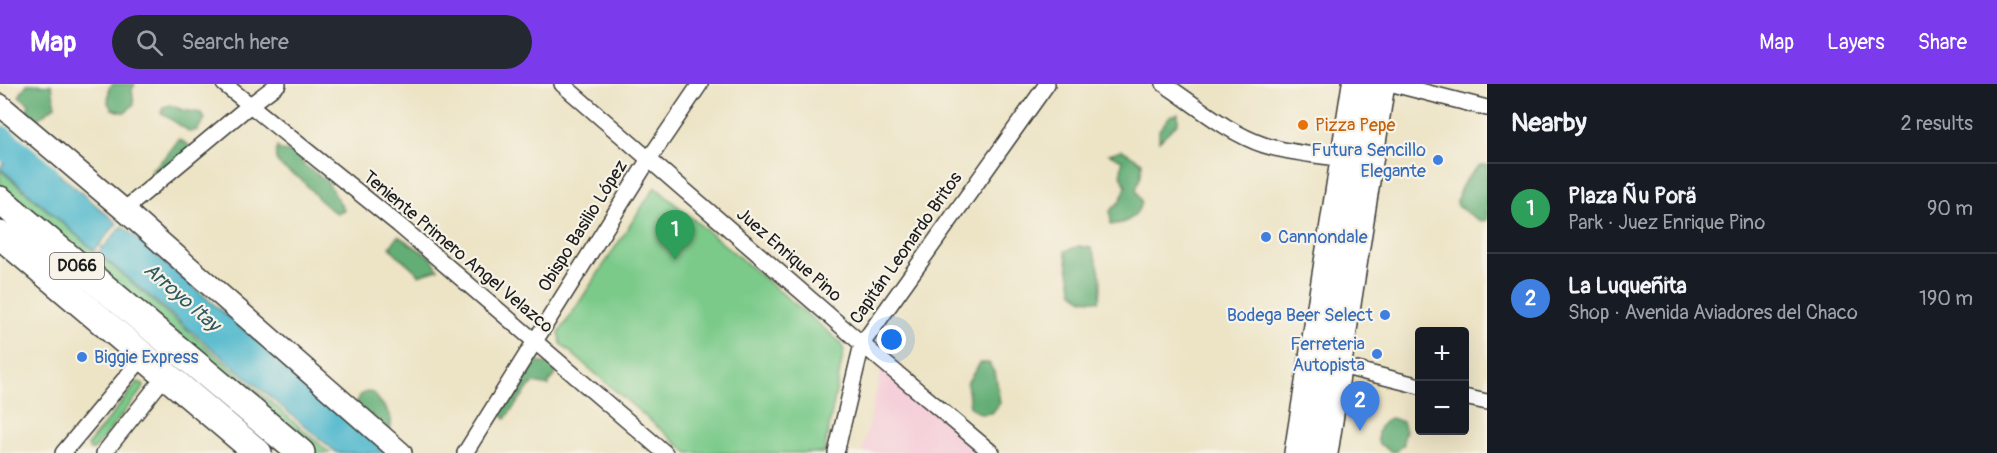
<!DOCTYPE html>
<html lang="en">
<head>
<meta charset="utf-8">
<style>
  body { margin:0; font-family:Pangolin,sans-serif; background:#242831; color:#f1f3f6 }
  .controls { position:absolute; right:18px; bottom:18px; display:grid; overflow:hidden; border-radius:6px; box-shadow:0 6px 24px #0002 }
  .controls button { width:54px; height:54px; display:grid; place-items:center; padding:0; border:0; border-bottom:2px solid #363941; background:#171b24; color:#f1f3f6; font:30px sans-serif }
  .you { position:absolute; left:892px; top:256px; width:21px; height:21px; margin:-15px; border:4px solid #fff; border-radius:50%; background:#1a73e8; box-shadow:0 0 0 9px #1a73e833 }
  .badge { display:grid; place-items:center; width:39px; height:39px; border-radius:50%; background:#7c3aed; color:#fff; font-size:20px; font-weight:700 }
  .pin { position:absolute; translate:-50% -50px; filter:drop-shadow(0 2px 3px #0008) }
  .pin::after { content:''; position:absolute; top:32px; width:21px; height:18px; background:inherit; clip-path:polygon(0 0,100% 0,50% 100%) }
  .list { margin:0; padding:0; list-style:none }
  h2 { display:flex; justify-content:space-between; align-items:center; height:78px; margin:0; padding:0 24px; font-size:26px }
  h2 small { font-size:20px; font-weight:400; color:#9ea1a6 }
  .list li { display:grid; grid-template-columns:39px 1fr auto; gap:18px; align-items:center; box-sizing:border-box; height:90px; padding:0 24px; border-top:2px solid #363941 }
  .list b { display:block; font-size:22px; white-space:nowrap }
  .list p { margin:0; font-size:20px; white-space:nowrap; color:#9ea1a6 }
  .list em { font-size:20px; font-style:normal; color:#9ea1a6 }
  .icon { flex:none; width:33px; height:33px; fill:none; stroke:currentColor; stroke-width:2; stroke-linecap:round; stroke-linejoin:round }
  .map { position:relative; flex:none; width:1487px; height:369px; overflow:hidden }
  header { display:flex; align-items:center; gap:36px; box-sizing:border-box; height:84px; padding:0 30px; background:#7c3aed; color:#fff }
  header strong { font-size:28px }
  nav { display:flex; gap:33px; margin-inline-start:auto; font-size:21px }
  .search { width:420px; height:54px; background:#242831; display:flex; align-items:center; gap:15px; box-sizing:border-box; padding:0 21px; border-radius:33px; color:#9ea1a6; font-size:22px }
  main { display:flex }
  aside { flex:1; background:#171b24 }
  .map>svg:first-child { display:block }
</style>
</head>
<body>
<header>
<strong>Map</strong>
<div class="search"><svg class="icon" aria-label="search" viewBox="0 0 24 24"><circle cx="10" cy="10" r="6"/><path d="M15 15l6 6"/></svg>Search here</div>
<nav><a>Map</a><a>Layers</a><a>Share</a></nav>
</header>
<main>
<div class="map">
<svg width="1487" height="369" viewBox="0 0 1487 369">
  <rect width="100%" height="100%" fill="#f7f3e8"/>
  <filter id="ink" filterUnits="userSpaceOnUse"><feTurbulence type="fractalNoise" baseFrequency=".0167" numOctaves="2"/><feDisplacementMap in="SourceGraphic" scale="12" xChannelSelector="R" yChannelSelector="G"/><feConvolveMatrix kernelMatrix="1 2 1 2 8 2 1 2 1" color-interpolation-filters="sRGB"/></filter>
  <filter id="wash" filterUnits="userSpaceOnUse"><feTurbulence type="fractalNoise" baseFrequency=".008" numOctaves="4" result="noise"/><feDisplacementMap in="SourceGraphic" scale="24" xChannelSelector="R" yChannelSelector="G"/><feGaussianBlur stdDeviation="1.35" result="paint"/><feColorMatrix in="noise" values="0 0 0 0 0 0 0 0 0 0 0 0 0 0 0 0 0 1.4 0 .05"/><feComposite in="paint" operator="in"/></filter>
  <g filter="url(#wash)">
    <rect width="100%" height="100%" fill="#ede4c6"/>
    <path fill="#f5cfd9" d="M883,280L984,369H862Z"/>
    <path fill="#7bca8a" stroke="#4c7353" stroke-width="1.5" d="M0,86L330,369H316L0,103Z
      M655,103L839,257L844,266L824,369H688L561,260L559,249Z
      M138,298L143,300L144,303L94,366H90L88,361Z"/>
    <path fill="#64ae76" stroke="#406549" stroke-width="1.5" d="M27,0L52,1L55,22L35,37L26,30L29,20L19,12Z
      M113,0H135L132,6L134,20L125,29L112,25L108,19L109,4Z
      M170,21L183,26L201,29L205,35L197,46L190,48L161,29L163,23Z
      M1178,30V39L1159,57V46L1170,32Z
      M179,55L196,66L199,73C192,87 176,88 164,96L151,92L152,85L167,71Z
      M277,63L282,67L296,69L304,81L327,97L344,126L337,129C321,122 312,105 299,94C292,89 281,85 277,77C274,72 276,68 277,63Z
      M1122,66L1142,78L1141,91L1136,106L1142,119C1135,134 1128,139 1111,141L1110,127L1120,117L1126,103L1121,91L1122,76L1109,70Z
      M1480,81H1487V136L1480,137L1457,122C1456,105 1468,92 1480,81Z
      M398,152L432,174L438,185L419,191C410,180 398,174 390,163Z
      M1079,162L1091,164C1100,181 1104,198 1099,217L1083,215L1073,208L1065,167Z
      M535,277L551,281L557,286L555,292L549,298V302L534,299L529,303L505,335L501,330L509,310L527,278Z
      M980,279H989L996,292L1000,319L992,329L981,330L970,323L967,299Z
      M367,308L374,309C381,322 396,329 390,346L355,321L361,310Z
      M1391,334L1403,338L1406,347L1404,351V360L1397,367L1392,368L1379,360C1375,349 1380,338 1391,334Z"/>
    <path fill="#4eb7cc" stroke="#356a74" stroke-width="1.5" d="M20,57L117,139L99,161L103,164L122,142L388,369H337L98,169L102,164L99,161L94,166L0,84L4,78L0,74L4,77Z"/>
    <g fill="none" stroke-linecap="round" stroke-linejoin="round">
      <path stroke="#4eb7cc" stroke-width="30" d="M0,56L44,93"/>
    </g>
  </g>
  <g filter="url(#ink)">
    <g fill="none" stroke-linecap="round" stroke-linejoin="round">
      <g stroke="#3b3a36" stroke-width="18">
        <path id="street" d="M224,0L399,141L665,369
          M562,0L862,260L992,369
          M1164,0C1196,21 1228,49 1264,61C1289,69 1317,71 1343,75
          M1393,0L1487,24
          M124,126L249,22L278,0
          M1337,281L1420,302
          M1464,313L1487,318
          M63,369L143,273L146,267
          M104,369L169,287
          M465,369L649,75L700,0
          M836,369L862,260L1047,0"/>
      </g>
      <g stroke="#3b3a36" stroke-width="24">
        <path id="secondary" d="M0,21L124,126L401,369"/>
      </g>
      <g stroke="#3b3a36" stroke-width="30">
        <path id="highway" d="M0,116L301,369
          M0,151L258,369
          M1298,369L1356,0
          M1324,369L1381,0"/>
      </g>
      <use href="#street" stroke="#fff" stroke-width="15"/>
      <use href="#secondary" stroke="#fff" stroke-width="21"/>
      <use href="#highway" stroke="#fff" stroke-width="27"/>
    </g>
  </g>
  <circle fill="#e8710a" stroke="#f7f3e8" stroke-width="2" cx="1303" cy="41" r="6"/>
  <g fill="#3f7fe0" stroke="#f7f3e8" stroke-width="2">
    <circle cx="1438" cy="76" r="6"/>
    <circle cx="1266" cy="153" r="6"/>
    <circle cx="1385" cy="231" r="6"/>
    <circle cx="1377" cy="270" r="6"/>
    <circle cx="82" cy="273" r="6"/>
  </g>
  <g text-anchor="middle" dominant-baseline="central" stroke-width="4.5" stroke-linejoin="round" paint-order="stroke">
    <rect fill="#f7f3e8" stroke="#5e5c59" stroke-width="1.5" x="50" y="169" width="54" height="26" rx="4.5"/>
    <g font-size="16" font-weight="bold" fill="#1c1c1c">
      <text x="77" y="182">D066</text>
    </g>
    <g font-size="18" fill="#c56008" stroke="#f7f3e8" text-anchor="start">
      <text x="1315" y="41">Pizza Pepe</text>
    </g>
    <g font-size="18" fill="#366cbe" stroke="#f7f3e8" text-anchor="end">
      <text x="1426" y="66">Futura Sencillo<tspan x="1426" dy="21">Elegante</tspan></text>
      <text x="1278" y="153" text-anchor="start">Cannondale</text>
      <text x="1373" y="231">Bodega Beer Select</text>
      <text x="1365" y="260">Ferreteria<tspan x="1365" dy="21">Autopista</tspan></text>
      <text x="94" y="273" text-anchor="start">Biggie Express</text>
    </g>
    <g font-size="18" fill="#1c1c1c" stroke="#f7f3e8">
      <text transform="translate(583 142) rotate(-58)">Obispo Basilio López</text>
      <text transform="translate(906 164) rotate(-55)">Capitán Leonardo Britos</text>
      <text transform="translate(458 168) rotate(40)">Teniente Primero Angel Velazco</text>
      <text transform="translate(789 171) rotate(41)">Juez Enrique Pino</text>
    </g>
    <g font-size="20" font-style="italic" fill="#305a62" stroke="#f7f3e8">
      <text transform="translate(182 213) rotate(41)">Arroyo Itay</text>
    </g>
  </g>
</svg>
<div class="controls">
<button>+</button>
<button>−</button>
</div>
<div class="you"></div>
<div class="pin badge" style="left:675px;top:176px;background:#2e9e5b">1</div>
<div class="pin badge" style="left:1360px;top:347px;background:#3f7fe0">2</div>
</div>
<aside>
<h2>Nearby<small>2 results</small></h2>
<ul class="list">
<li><span class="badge" style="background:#2e9e5b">1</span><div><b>Plaza Ñu Porä</b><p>Park · Juez Enrique Pino</p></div><em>90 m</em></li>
<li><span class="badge" style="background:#3f7fe0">2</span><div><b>La Luqueñita</b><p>Shop · Avenida Aviadores del Chaco</p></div><em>190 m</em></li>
</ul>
</aside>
</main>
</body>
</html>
